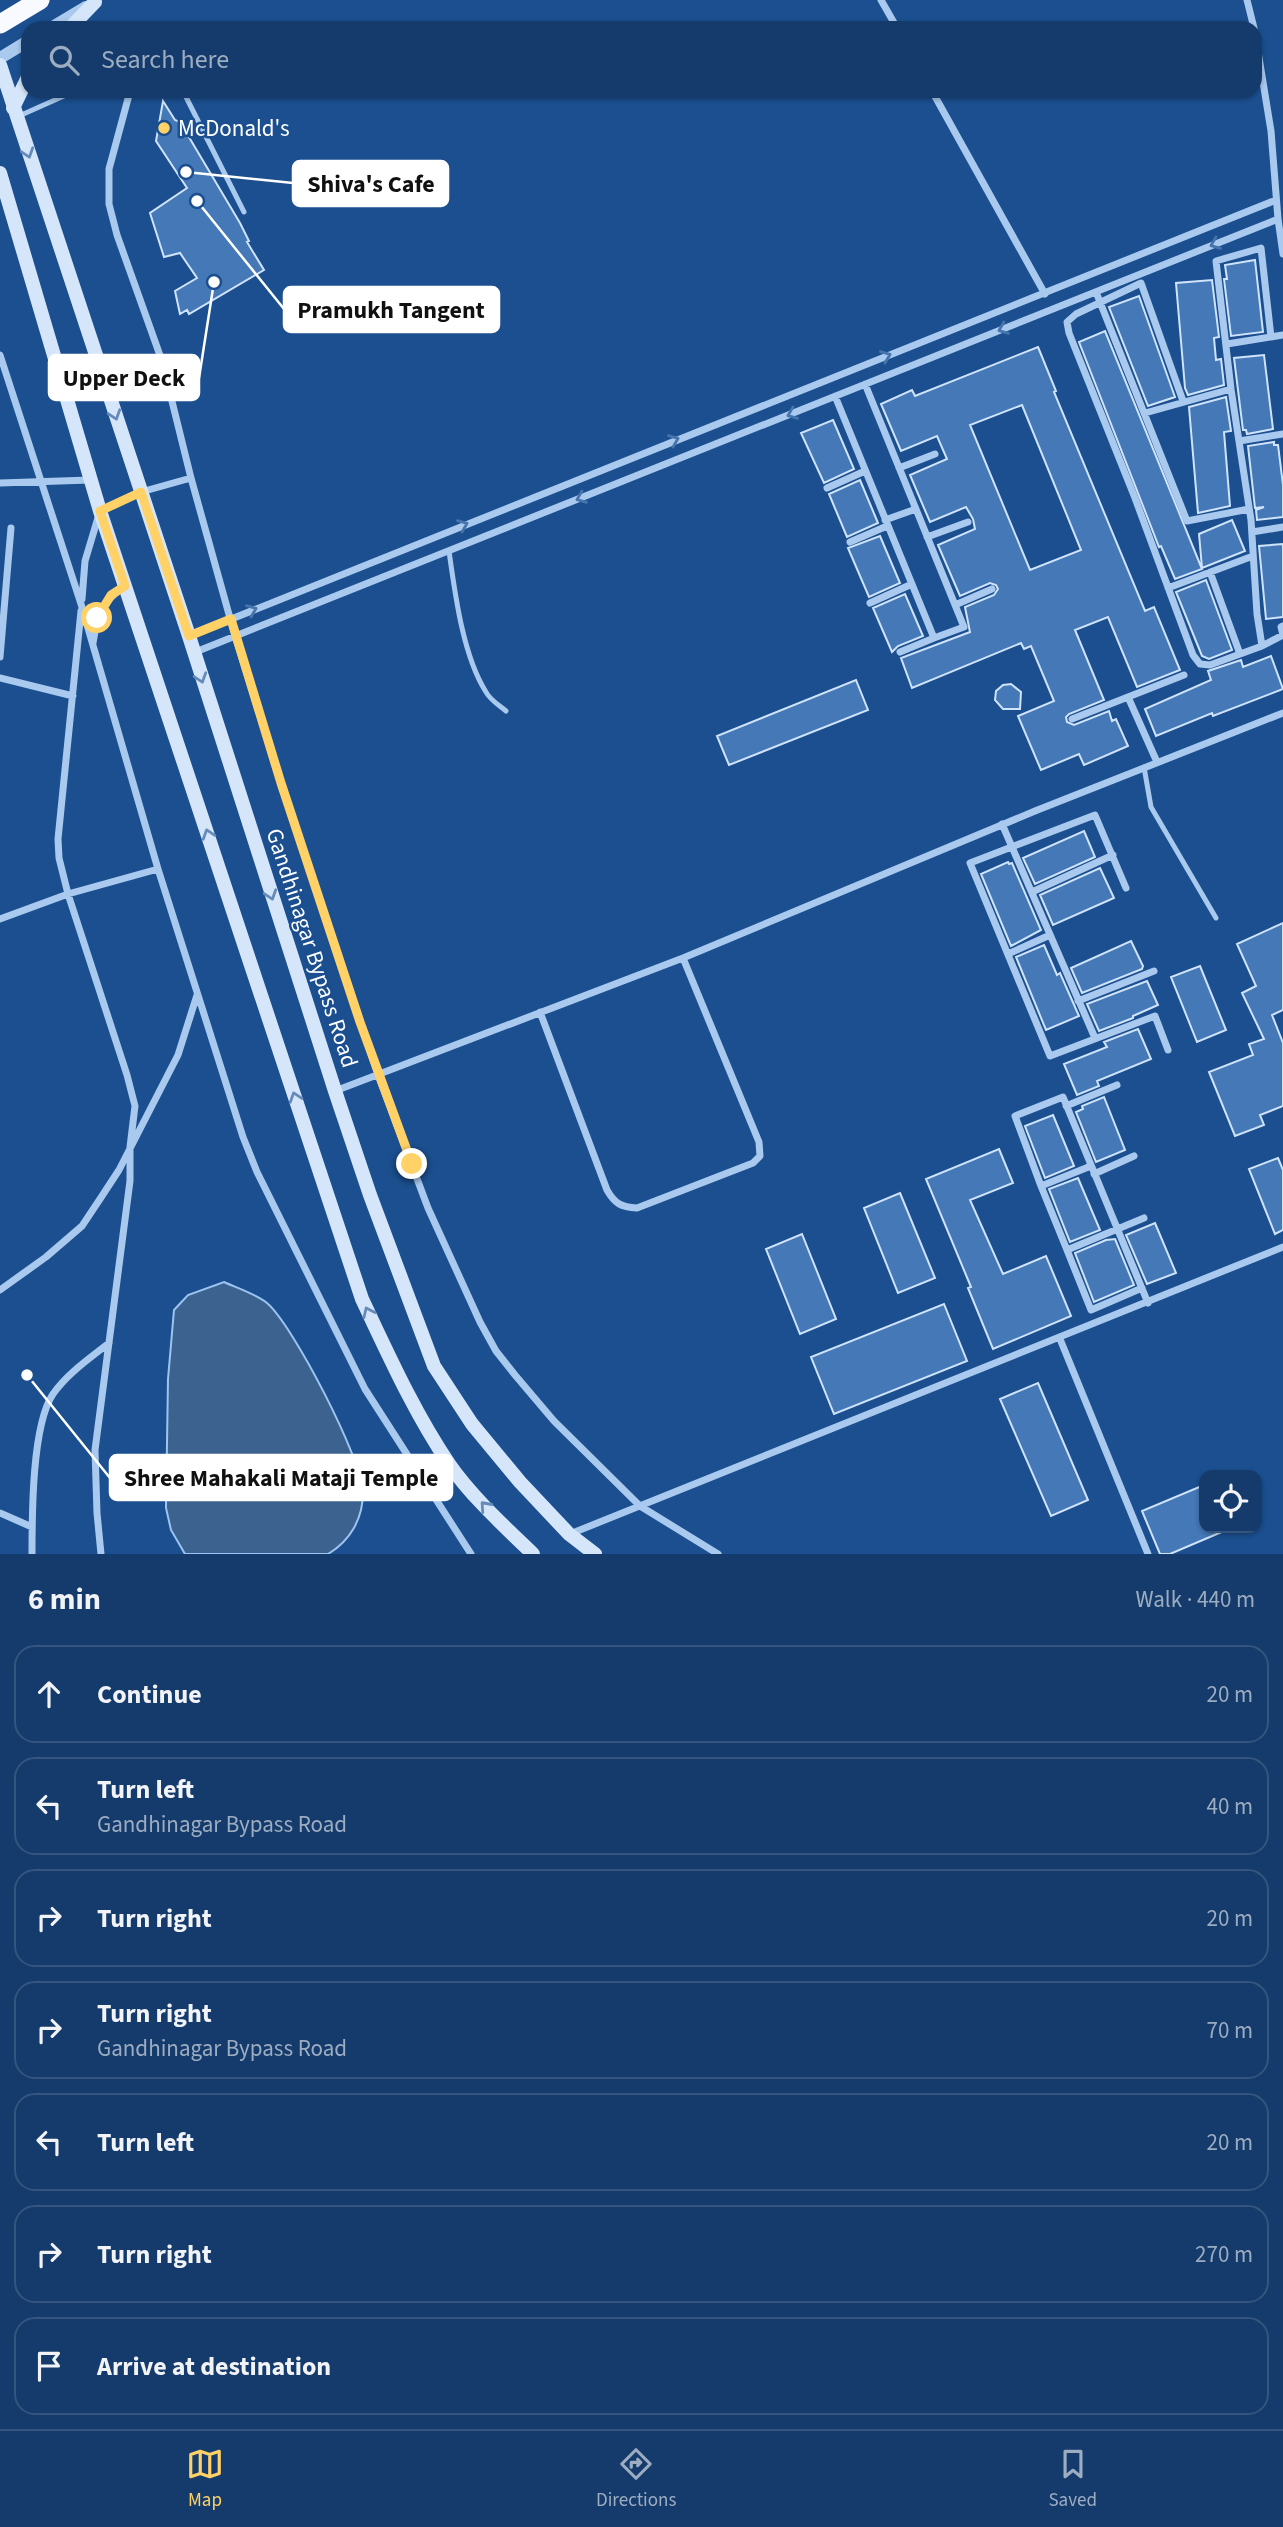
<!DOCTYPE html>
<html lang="en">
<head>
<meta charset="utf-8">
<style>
  body { margin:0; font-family:"Source Sans 3",sans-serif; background:#1d4271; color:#f1f3f6 }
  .controls { position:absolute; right:21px; bottom:21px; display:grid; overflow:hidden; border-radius:14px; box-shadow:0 2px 5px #0004 }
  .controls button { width:63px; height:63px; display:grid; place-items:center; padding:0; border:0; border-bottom:2px solid #33557e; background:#143b6b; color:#f1f3f6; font:35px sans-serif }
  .stop { position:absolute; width:21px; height:21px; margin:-16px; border:5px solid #ffd166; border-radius:50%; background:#fff }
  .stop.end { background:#ffd166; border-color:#fff; box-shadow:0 2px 7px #0008 }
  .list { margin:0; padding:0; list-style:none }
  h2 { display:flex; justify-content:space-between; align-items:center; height:91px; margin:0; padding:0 28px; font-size:30px }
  h2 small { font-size:23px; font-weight:400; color:#9dadc1 }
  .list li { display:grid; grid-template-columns:46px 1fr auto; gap:21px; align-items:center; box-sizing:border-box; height:98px; margin:0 14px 14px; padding:0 14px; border:2px solid #33557e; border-radius:21px }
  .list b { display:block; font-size:26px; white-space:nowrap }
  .list p { margin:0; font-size:23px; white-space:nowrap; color:#9dadc1 }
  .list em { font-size:23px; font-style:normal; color:#9dadc1 }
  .icon { flex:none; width:38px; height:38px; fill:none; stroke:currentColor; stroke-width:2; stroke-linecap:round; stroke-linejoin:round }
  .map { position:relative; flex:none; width:1283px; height:1554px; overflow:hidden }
  .search { position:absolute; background:#143b6b; box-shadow:0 2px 5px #0004; left:21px; right:21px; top:21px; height:77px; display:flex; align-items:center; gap:18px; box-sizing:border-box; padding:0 24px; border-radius:21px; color:#9dadc1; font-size:26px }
  .sheet { height:875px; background:#143b6b }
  nav { display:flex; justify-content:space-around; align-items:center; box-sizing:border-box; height:98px; border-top:2px solid #33557e; background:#143b6b; font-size:19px; color:#9dadc1 }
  nav a { display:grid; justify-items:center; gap:4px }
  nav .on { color:#ffd166 }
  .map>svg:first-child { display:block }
</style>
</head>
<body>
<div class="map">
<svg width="1283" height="1554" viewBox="0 0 1283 1554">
  <rect width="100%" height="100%" fill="#1b4f8f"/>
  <path fill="#3c6290" stroke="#9cc4f0" stroke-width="2" d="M224,1282C237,1288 256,1294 267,1303C293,1325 362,1459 363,1492C363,1519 350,1541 328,1554H185L171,1530L166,1508L168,1379L174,1310L188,1295Z"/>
  <path fill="#4478b7" stroke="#cfe3fa" stroke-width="2" fill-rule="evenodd" d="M163,101L175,120L180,122L240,223L249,241L247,242L264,270L189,314L187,310L180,314L175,291L197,278L180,253L164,257L150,213L187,188L156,141Z
    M1255,260L1263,332L1231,336L1224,279H1227L1225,265Z
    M1212,280L1219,337L1214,338L1216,360L1221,359L1224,385L1188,395L1185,388L1176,283Z
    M1139,296L1175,397L1148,406L1109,307Z
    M1105,331L1202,569L1175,579L1161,546L1159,547L1079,342Z
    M1038,347L1056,391L1054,392L1145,611L1154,607L1180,670L1137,687L1108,617L1075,630L1104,700L1069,714L1066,717L1067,722L1074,725L1109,711L1112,721L1116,719L1128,746L1084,765L1079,754L1041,770L1018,716L1054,701L1031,646L1024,649L1021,643L912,688L901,658L970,632L965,607L994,595L998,589L996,585L990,583L960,596L938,545L975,529L973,519L966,507L930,522L910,475L947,459L937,436L901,451L881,404L912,390L915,396ZM1022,405L1081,550L1030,570L970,425Z
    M1264,355L1273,429L1247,434L1246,430H1243L1234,358Z
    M1226,397L1231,431L1224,432L1230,506L1198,513L1189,407Z
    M833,420L854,469L824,483L801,433Z
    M1274,442V445H1278L1283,485V517L1257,520L1256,510L1264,507L1255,508L1248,446Z
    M860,480L878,523L847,537L829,494Z
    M1232,520L1245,551L1202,568L1199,534Z
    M880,536L900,583L869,597L848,548Z
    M1283,544V617L1266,619L1259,546Z
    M1206,580L1232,650L1209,659L1202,656L1176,592Z
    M905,594L923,636L898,646L892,652L873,608Z
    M1271,656L1283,689L1213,716L1212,713L1156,736L1145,709L1211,680L1208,671L1241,660L1243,667Z
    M856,680L868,710L729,765L717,736Z
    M1011,684L1021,692L1020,709H1003L995,700L996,691L1003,685Z
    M1084,831L1095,857L1035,884L1023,858Z
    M1008,862L1009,864L1012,863L1041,930L1011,946L981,874Z
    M1100,868L1114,898L1053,925L1040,895Z
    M1283,923V1010L1272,1015L1283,1043V1106L1260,1115L1264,1125L1235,1136L1209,1072L1253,1055L1249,1044L1264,1039L1242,993L1256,986L1237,944Z
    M1131,941L1143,966L1142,969L1082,993L1071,968Z
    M1044,945L1057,975L1060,973L1079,1016L1046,1030L1016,957Z
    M1200,966L1226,1030L1197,1042L1171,977Z
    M1147,981L1158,1005L1133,1016V1018L1099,1031L1087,1004Z
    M1138,1029L1151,1059L1097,1081L1099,1086L1077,1095L1064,1064L1107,1047L1104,1042Z
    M1104,1097L1125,1150L1096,1162L1076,1112L1083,1109L1082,1106Z
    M1053,1115L1074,1166L1045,1178L1025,1126Z
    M999,1149L1013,1183L970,1200L1003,1274L1046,1256L1071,1316L993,1349L968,1288L971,1287L926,1179Z
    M1278,1158L1283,1170V1230L1275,1234L1249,1169Z
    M1078,1178L1100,1230L1070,1242L1049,1189Z
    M900,1193L935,1278L898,1293L864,1208Z
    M1155,1223L1176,1273L1147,1284L1126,1235Z
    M802,1234L836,1319L800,1334L766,1249Z
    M1115,1239L1134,1285L1094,1302L1075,1253L1106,1240Z
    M944,1304L967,1361L834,1414L811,1357Z
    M1038,1383L1088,1500L1051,1516L1000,1399Z
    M1204,1485V1528H1231L1170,1554H1160L1142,1511Z"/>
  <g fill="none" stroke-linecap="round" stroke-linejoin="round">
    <path stroke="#a9c9ee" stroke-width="5" d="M183,91L244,212
      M19,116L75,91
      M449,551C455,594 463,656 486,692C490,700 499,705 506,711
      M1144,767L1151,807L1216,918"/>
    <path stroke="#a9c9ee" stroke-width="7" d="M881,0L897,28
      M1247,0L1254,28
      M1255,33L1271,131L1278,219L1283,254
      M932,91L1045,294
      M129,95L109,169V204L117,235L162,361L191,478L235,636L281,783L378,1075L428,1208L480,1322L496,1351L515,1375L554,1421L640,1506L718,1554
      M1096,292L1187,521L1249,509
      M1227,344L1283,335
      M0,355L81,604L158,869L243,1137L257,1172L365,1389L471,1554
      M835,396L934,638L964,627L865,384
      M1183,401L1141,283L1076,314L1067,322L1069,333L1135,498L1193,655L1200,664L1210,665L1262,646L1257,614L1251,520L1231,389L1216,261L1261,248L1271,337
      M1145,413L1231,389
      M1239,441L1283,434
      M899,468L935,454
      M0,483L90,480
      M827,488L865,471
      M885,520L916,509
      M1252,532L1283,527
      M927,537L968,522
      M850,542L887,526
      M1210,572L1240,654
      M1168,588L1253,556
      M82,599L85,561L100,511L141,492L191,478
      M870,603L912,584
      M955,605L992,589
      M81,611L58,839L59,858L68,894L127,1075L135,1106L130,1147V1181L95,1450L97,1513L101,1554
      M189,636L1276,200
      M93,643C97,617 102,601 125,586
      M1262,646L1283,635L1281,627L1283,626
      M900,652L934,638
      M193,653L1278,219
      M0,657L11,528
      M0,678L73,696
      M1128,697L1157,762
      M1072,719L1184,675
      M1002,824L1095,1038
      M1126,888L1095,815L970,863L1050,1056L1155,1016L1168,1050
      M1032,892L1113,855
      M0,919L68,894L158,869
      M1008,954L1050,935
      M1078,1001L1154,971
      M540,1012L607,1190C615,1204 621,1207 637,1208L753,1163L760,1156L759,1142L683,958
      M335,1091L683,958L1035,811L1283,713
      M1066,1106L1117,1085
      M1091,1166L1041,1186L1015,1116L1063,1097L1148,1303
      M1094,1174L1134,1156
      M1041,1186L1067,1250L1144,1218
      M1067,1250L1091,1310L1142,1288
      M0,1290L46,1257L82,1226L100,1199L119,1170L178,1055L197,995
      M1060,1339L1148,1554
      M0,1513L32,1527
      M570,1534L1283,1247
      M32,1554C32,1515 32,1425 53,1394C68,1373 89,1359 109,1343"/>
    <path stroke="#a9c9ee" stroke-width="12" d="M51,28L86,7
      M0,58L28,41"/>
    <path stroke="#d6e6fa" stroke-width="14" d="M70,28L95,2
      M0,65L189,636L335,1091L370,1195L434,1366L472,1424L520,1482L569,1534L595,1554
      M13,108L28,77
      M0,173L100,511L362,1299C389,1356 414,1412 449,1464C471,1496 505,1527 533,1554"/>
    <path stroke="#f8faff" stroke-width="19" d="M0,24L40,0"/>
  </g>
  <defs><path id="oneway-chevron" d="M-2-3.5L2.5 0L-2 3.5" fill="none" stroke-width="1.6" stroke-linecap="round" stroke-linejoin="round" transform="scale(1.75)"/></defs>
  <g stroke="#668bba">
    <use href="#oneway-chevron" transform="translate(28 153) rotate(72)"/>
    <use href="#oneway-chevron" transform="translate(115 415) rotate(72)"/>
    <use href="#oneway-chevron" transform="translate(201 678) rotate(72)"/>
    <use href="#oneway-chevron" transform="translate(208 834) rotate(-108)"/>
    <use href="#oneway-chevron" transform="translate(271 895) rotate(72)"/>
    <use href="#oneway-chevron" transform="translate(295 1097) rotate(-108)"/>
    <use href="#oneway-chevron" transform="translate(368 1312) rotate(-115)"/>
    <use href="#oneway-chevron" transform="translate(485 1506) rotate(-132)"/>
  </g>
  <g stroke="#4674ac">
    <use href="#oneway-chevron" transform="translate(1215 244) rotate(158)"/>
    <use href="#oneway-chevron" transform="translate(1003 329) rotate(158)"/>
    <use href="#oneway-chevron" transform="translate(886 356) rotate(-21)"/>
    <use href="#oneway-chevron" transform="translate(792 414) rotate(158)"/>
    <use href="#oneway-chevron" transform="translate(674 440) rotate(-22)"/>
    <use href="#oneway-chevron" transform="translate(581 498) rotate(158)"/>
    <use href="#oneway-chevron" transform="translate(463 525) rotate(-22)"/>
    <use href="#oneway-chevron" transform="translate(252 610) rotate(-22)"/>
  </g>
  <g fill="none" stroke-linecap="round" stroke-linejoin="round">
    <path stroke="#ffd166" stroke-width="9" d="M97,618L111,595L125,586L100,511L141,492L189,636L231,619L281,783L360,1022L412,1164"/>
  </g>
  <circle fill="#ffd166" stroke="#1b4f8f" stroke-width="2.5" cx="164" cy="128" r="7"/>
  <g text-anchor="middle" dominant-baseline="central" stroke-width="5" stroke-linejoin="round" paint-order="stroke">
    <g font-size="23" fill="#fff" stroke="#1b4f8f" text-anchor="start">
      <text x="178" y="128">McDonald's</text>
    </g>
    <g font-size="23" fill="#fff" stroke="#1b4f8f">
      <text transform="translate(312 948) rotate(72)">Gandhinagar Bypass Road</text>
    </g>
  </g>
  <path fill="none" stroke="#fff" stroke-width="2.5" d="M186 172L293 183M197 201L284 309M214 282L199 378M27 1375L110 1478"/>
  <g fill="#fff" stroke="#1b4f8f" stroke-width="2.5">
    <circle cx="186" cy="172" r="7"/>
    <circle cx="197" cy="201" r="7"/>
    <circle cx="214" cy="282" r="7"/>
    <circle cx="27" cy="1375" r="7"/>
  </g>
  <g fill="#fff" stroke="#fff" stroke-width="2.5">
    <rect x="293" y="161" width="155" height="45" rx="7"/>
    <rect x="284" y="287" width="215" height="45" rx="7"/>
    <rect x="49" y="355" width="150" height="45" rx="7"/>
    <rect x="110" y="1455" width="342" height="45" rx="7"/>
  </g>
  <g font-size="24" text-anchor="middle" font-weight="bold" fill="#111">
    <text x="371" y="192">Shiva's Cafe</text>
    <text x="391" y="318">Pramukh Tangent</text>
    <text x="124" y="386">Upper Deck</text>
    <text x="281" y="1486">Shree Mahakali Mataji Temple</text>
  </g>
</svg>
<div class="controls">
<button><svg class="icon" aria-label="locate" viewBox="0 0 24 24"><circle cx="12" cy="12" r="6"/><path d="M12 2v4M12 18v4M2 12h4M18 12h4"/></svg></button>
</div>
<div class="stop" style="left:97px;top:618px"></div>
<div class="stop end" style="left:412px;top:1164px"></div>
<div class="search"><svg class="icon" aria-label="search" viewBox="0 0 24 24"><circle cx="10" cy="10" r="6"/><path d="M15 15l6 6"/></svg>Search here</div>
</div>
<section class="sheet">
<h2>6 min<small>Walk · 440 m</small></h2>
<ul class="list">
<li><svg class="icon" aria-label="ahead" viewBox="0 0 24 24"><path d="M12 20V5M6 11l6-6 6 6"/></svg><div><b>Continue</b></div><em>20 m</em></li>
<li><svg class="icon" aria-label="left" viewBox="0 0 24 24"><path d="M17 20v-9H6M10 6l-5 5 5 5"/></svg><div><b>Turn left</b><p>Gandhinagar Bypass Road</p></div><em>40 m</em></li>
<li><svg class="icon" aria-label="right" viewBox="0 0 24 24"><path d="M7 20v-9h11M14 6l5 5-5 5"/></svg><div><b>Turn right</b></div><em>20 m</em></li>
<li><svg class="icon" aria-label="right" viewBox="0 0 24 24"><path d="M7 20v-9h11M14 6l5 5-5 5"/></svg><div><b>Turn right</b><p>Gandhinagar Bypass Road</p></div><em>70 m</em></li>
<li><svg class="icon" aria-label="left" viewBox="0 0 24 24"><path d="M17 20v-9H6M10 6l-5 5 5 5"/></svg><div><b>Turn left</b></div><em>20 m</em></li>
<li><svg class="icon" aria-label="right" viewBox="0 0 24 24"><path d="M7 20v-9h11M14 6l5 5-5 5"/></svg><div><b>Turn right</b></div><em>270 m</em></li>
<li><svg class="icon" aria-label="arrive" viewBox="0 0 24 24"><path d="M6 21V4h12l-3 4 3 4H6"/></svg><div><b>Arrive at destination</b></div></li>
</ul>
</section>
<nav>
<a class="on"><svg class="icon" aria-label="map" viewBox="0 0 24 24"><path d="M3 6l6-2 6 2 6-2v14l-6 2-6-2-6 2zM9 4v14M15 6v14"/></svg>Map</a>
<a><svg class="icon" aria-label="directions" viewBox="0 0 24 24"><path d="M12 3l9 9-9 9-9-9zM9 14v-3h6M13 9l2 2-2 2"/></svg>Directions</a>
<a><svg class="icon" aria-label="saved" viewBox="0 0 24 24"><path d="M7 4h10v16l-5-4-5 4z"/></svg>Saved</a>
</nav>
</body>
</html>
